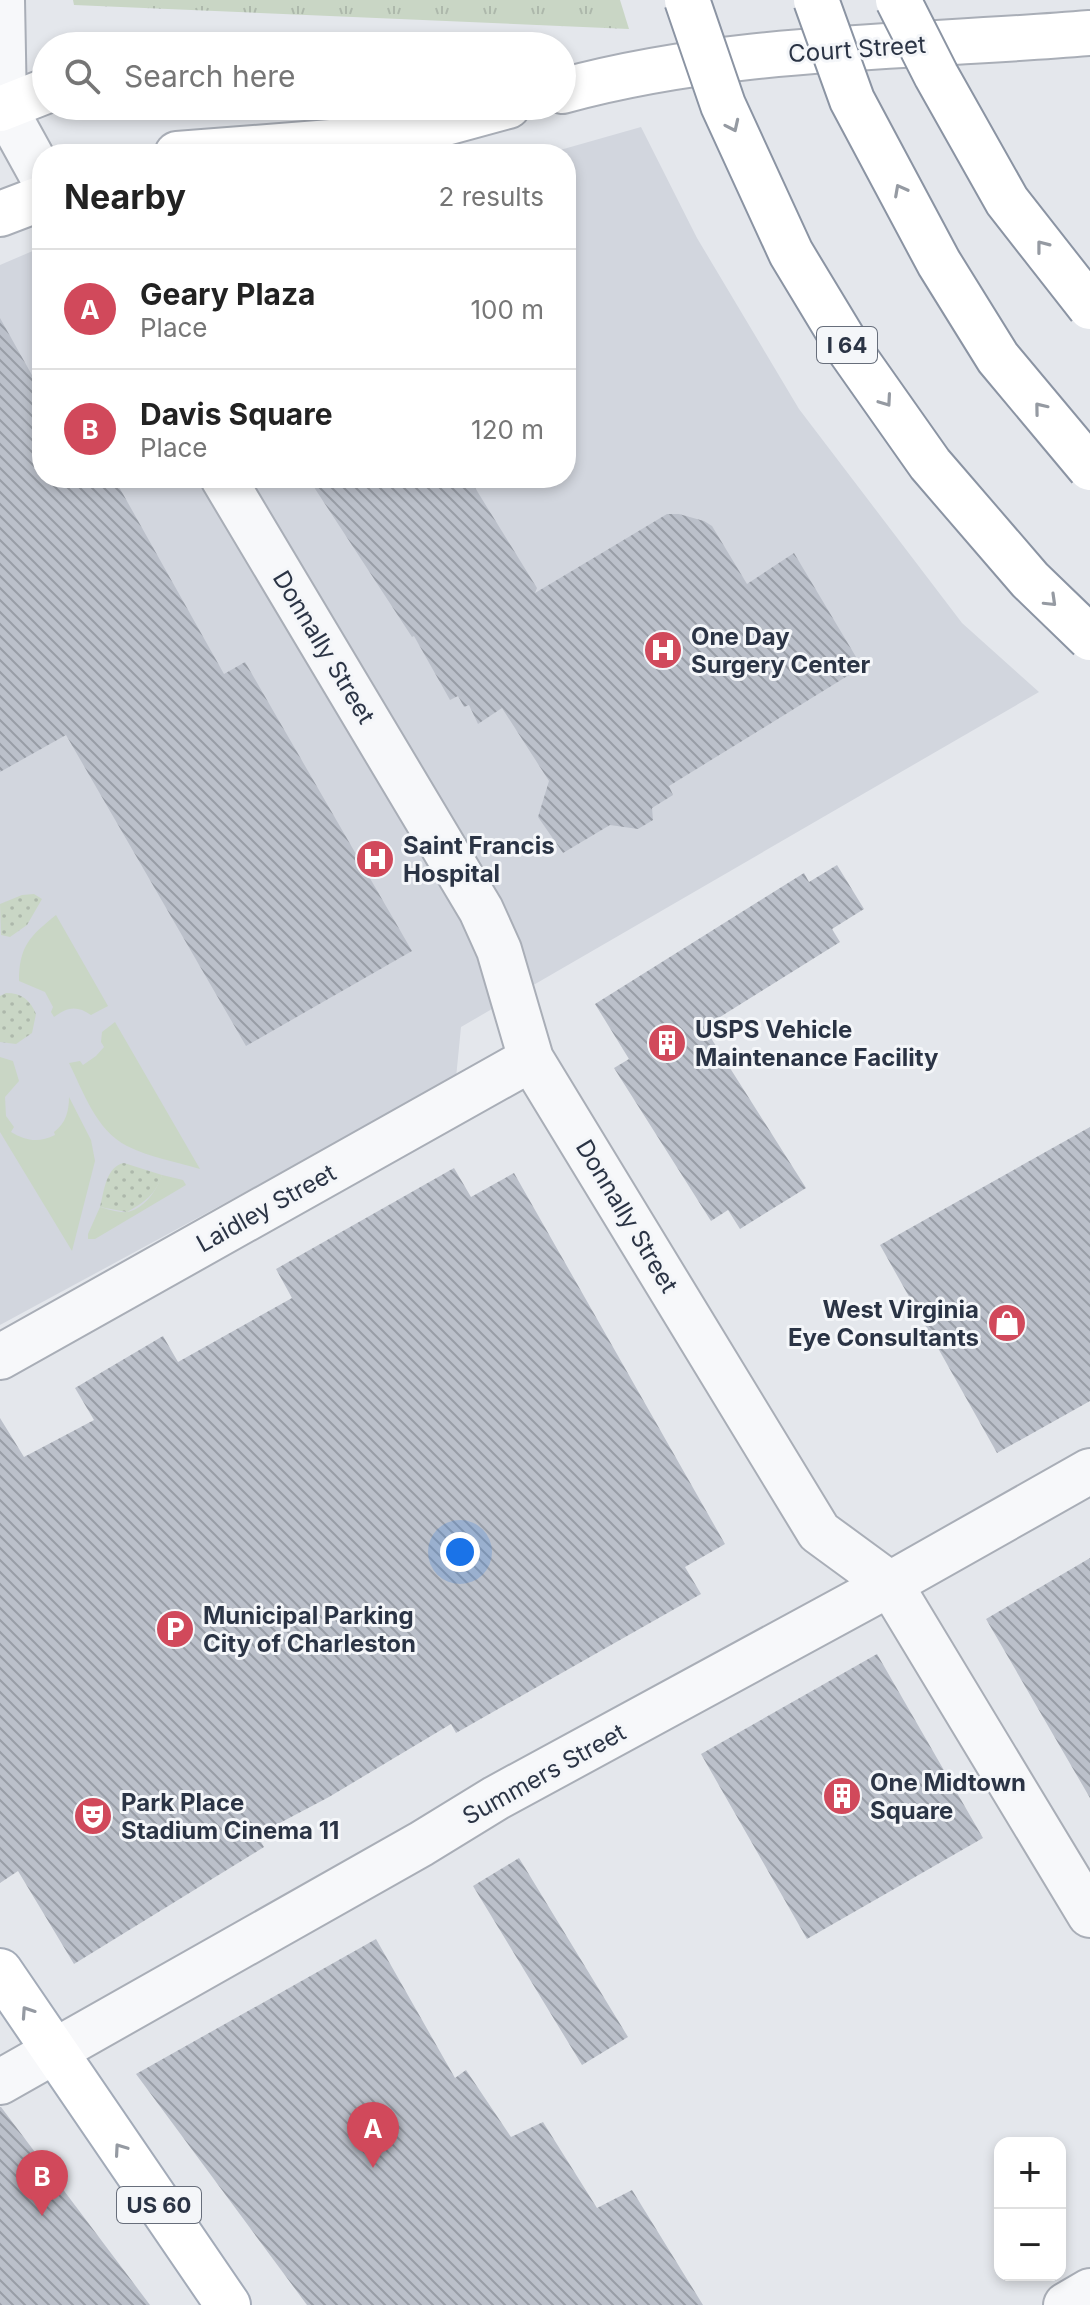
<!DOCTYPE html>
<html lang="en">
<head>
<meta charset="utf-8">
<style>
  body { margin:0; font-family:Inter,sans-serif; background:#f6f6f6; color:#222 }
  .controls { position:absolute; right:24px; bottom:24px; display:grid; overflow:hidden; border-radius:16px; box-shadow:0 4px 12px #0003 }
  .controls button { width:72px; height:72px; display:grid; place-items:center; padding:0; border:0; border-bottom:2px solid #e0e0e0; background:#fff; color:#222; font:40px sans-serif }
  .you { position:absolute; left:460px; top:1552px; width:28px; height:28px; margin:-20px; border:6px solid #fff; border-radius:50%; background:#1a73e8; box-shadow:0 0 0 12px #1a73e833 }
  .badge { display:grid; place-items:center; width:52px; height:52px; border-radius:50%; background:#d1495b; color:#fff; font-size:26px; font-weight:700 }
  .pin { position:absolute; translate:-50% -66px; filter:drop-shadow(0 2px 4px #0008) }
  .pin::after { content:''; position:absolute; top:42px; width:28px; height:24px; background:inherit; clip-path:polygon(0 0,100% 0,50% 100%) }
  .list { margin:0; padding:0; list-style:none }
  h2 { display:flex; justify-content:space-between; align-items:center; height:104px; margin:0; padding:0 32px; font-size:34px }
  h2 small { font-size:26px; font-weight:400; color:#767676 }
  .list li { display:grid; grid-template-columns:52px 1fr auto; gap:24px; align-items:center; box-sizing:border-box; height:120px; padding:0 32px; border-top:2px solid #e0e0e0 }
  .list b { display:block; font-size:30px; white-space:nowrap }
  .list p { margin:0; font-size:26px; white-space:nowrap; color:#767676 }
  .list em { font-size:26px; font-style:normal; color:#767676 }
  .icon { flex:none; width:44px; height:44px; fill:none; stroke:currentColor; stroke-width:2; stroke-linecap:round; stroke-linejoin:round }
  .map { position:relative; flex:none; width:1090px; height:2305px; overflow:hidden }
  .search { position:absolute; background:#fff; box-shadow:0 4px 12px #0003; left:32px; top:32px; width:544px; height:88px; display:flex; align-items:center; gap:20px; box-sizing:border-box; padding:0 28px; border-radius:44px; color:#767676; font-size:30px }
  .panel { position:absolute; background:#fff; box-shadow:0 4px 12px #0003; left:32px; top:144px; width:544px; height:344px; border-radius:32px }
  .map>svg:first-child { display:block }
</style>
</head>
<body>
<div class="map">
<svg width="1090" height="2305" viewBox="0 0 1090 2305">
  <defs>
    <pattern id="park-tufts" width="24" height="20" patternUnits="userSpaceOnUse" patternTransform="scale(2)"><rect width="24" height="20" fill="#c9d6c5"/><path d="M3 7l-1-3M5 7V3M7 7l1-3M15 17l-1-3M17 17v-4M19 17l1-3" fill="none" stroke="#adb8ab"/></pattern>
    <pattern id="garden-dots" width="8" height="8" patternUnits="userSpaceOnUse" patternTransform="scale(2)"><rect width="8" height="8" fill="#c9d6c5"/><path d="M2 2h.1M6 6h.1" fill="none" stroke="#adb8ab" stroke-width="1.8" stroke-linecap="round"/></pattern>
    <pattern id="building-back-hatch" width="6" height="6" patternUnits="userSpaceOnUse" patternTransform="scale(2)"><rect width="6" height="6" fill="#bbc0ca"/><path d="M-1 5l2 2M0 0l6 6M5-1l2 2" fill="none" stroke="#989da6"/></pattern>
  </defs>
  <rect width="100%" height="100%" fill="#e4e7ec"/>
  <path fill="#d2d6de" d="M641,127L697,238L799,409L962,623L1039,692L461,1027L456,1078L0,1325V265L42,247V478H566V154H546Z"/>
  <path fill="#c9d6c5" d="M56,915L108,1006L91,1015C77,1005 67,1007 54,1017L51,1012L53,1007L45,992L19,981C19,946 30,936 56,915Z
    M115,1022L200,1169C177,1162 148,1157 127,1146C96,1130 84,1093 69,1063L80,1061L83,1065L96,1056L104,1047L101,1042L102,1032Z
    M0,1057L13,1061L19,1081L5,1097L6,1116L14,1127L11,1132C26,1141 39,1143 55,1135L54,1132C66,1123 69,1111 69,1097L91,1140L95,1161L72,1251L0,1132Z
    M162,1175L183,1180L186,1185L95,1239H88V1234L100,1207C107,1209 119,1213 126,1212C144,1210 157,1190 162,1175Z"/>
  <path fill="url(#park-tufts)" d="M73,0H620L629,29L74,5Z"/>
  <path fill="url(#garden-dots)" d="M34,894L42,899L27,925L10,937L1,935L0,904L22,895Z
    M6,993C22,993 30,1000 36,1014L32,1033L16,1044L0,1042V996Z
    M124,1163L162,1175C156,1194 144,1203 127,1212L100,1207C104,1192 106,1166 124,1163Z"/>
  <path fill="url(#building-back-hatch)" d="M0,318L42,393V478H114L224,674L245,662L412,951L246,1046L66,735L0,772Z
    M308,478H469L537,588L535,593L667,514H679L704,521L712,526L747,584L794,553L862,667L669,786L673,795L652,808L653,820L638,829L610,825L563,853L538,817L549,781L502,708L478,724L469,705L464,707L458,696L450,700L414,636L412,637Z
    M837,865L864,909L832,929L840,942L704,1027L806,1188L740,1229L728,1210L711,1221L614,1068L629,1059L595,1004L804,873L809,882Z
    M1090,1127V1401L997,1453L880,1245Z
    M454,1168L471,1197L514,1173L725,1544L685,1567L701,1594L456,1733L451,1724L329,1797L257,1835L264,1847L74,1964L18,1871L0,1883V1418L24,1457L94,1420L75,1388L163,1336L178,1362L292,1298L276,1269Z
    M1090,1558V1798L986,1619Z
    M877,1654L983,1838L807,1939L701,1754Z
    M519,1858L628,2037L582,2065L473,1886Z
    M376,1939L455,2078L466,2070L511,2137L543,2122L597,2208L632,2190L703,2305H307L136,2074Z
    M0,2107H1L150,2305H0Z"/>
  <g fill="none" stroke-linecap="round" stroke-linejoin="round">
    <g stroke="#a9aeb7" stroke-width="48">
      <path id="street" d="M2,0L4,107L42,176
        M223,478L481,910L499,950L531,1059L819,1532L890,1584L1090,1915
        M0,1357L531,1059
        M0,2082L421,1844L496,1798L890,1584L1090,1471
        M1066,2305L1090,2291"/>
    </g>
    <g stroke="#a9aeb7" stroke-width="48">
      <path id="secondary" d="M562,91C733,44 914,48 1090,33
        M0,109L46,91
        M177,154L394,137L508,106
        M0,214L42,198"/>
    </g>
    <g stroke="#a3abb8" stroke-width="48">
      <path id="primary" d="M0,1971L228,2305"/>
    </g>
    <use href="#street" stroke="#f7f8fa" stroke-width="44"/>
    <use href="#secondary" stroke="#fff" stroke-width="44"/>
    <use href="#primary" stroke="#fff" stroke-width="44"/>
    <g stroke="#8b94a3" stroke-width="48" stroke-linecap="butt">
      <path id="highway-bridge" d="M687,0L723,105L791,253L849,349L930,464L1030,580L1090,638
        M816,0L852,100L939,263L998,358L1090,468
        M898,0L936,75L1007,201L1090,307"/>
    </g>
    <use href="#highway-bridge" stroke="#fff" stroke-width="44"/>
  </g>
  <defs><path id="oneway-chevron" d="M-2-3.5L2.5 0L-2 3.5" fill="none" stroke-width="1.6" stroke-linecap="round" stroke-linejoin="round" transform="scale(2)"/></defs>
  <g stroke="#959aa2">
    <use href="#oneway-chevron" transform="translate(733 126) rotate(65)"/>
    <use href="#oneway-chevron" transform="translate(900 190) rotate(-118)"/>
    <use href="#oneway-chevron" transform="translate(1042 246) rotate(-128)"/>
    <use href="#oneway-chevron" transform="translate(886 401) rotate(55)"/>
    <use href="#oneway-chevron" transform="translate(1040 408) rotate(-129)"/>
    <use href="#oneway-chevron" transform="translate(1051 601) rotate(44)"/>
    <use href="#oneway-chevron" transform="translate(27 2012) rotate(-124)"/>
    <use href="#oneway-chevron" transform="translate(120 2149) rotate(-125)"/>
  </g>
  <defs>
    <g id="hospital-disc" transform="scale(2)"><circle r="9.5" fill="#d1495b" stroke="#f4f6f9"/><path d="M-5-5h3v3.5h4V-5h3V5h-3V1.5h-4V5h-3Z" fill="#fff"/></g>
    <g id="building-disc" transform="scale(2)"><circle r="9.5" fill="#d1495b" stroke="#f4f6f9"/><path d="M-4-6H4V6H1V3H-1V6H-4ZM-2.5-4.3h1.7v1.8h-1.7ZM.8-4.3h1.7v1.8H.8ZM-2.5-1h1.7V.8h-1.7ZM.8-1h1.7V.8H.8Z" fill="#fff"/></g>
    <g id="shop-disc" transform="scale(2)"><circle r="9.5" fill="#d1495b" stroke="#f4f6f9"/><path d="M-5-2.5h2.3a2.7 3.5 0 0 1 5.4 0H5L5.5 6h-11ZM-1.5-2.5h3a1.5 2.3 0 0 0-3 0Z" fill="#fff"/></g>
    <g id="parking-disc" transform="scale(2)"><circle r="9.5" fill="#d1495b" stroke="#f4f6f9"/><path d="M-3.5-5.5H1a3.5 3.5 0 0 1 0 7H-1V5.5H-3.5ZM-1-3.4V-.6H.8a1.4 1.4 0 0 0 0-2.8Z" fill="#fff"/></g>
    <g id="theatre-disc" transform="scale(2)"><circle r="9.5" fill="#d1495b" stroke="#f4f6f9"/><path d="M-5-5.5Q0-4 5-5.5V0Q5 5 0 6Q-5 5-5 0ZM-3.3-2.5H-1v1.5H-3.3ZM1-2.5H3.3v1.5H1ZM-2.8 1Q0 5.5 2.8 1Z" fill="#fff"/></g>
  </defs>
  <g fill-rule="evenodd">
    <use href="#hospital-disc" x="663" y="650"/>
    <use href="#hospital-disc" x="375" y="859"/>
    <use href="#building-disc" x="667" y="1043"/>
    <use href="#shop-disc" x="1007" y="1323"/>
    <use href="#parking-disc" x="175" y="1629"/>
    <use href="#building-disc" x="842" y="1796"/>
    <use href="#theatre-disc" x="93" y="1816"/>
  </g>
  <g text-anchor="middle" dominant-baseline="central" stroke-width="6" stroke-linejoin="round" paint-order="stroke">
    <g fill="#f4f6f9" stroke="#676e7b" stroke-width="2">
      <rect x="817" y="327" width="60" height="36" rx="6"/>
      <rect x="117" y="2187" width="84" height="36" rx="6"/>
    </g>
    <g font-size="22" font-weight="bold" fill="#2b3445">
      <text x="847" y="345">I 64</text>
      <text x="159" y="2205">US 60</text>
    </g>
    <g font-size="24" fill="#2b3445" stroke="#f4f6f9">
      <text transform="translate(857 49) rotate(-4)">Court Street</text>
      <text transform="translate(324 647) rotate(59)">Donnally Street</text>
      <text transform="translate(266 1208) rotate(-29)">Laidley Street</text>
      <text transform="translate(627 1216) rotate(59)">Donnally Street</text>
      <text transform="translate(544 1774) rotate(-29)">Summers Street</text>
    </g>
    <g font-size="24" font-weight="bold" fill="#2b3445" stroke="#f4f6f9" text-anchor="start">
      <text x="691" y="636">One Day<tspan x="691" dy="28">Surgery Center</tspan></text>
      <text x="403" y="845">Saint Francis<tspan x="403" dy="28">Hospital</tspan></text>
      <text x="695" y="1029">USPS Vehicle<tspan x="695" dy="28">Maintenance Facility</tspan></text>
      <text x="979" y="1309" text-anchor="end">West Virginia<tspan x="979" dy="28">Eye Consultants</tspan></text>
      <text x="203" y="1615">Municipal Parking<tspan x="203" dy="28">City of Charleston</tspan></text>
      <text x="870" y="1782">One Midtown<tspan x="870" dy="28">Square</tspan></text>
      <text x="121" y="1802">Park Place<tspan x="121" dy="28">Stadium Cinema 11</tspan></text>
    </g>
  </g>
</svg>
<div class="controls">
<button>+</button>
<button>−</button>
</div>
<div class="you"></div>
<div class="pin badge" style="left:373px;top:2168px">A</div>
<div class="pin badge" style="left:42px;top:2216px">B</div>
<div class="search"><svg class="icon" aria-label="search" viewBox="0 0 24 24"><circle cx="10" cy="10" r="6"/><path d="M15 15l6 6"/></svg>Search here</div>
<section class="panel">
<h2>Nearby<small>2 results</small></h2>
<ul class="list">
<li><span class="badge">A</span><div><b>Geary Plaza</b><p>Place</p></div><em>100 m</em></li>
<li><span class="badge">B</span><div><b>Davis Square</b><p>Place</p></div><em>120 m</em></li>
</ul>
</section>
</div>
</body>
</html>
